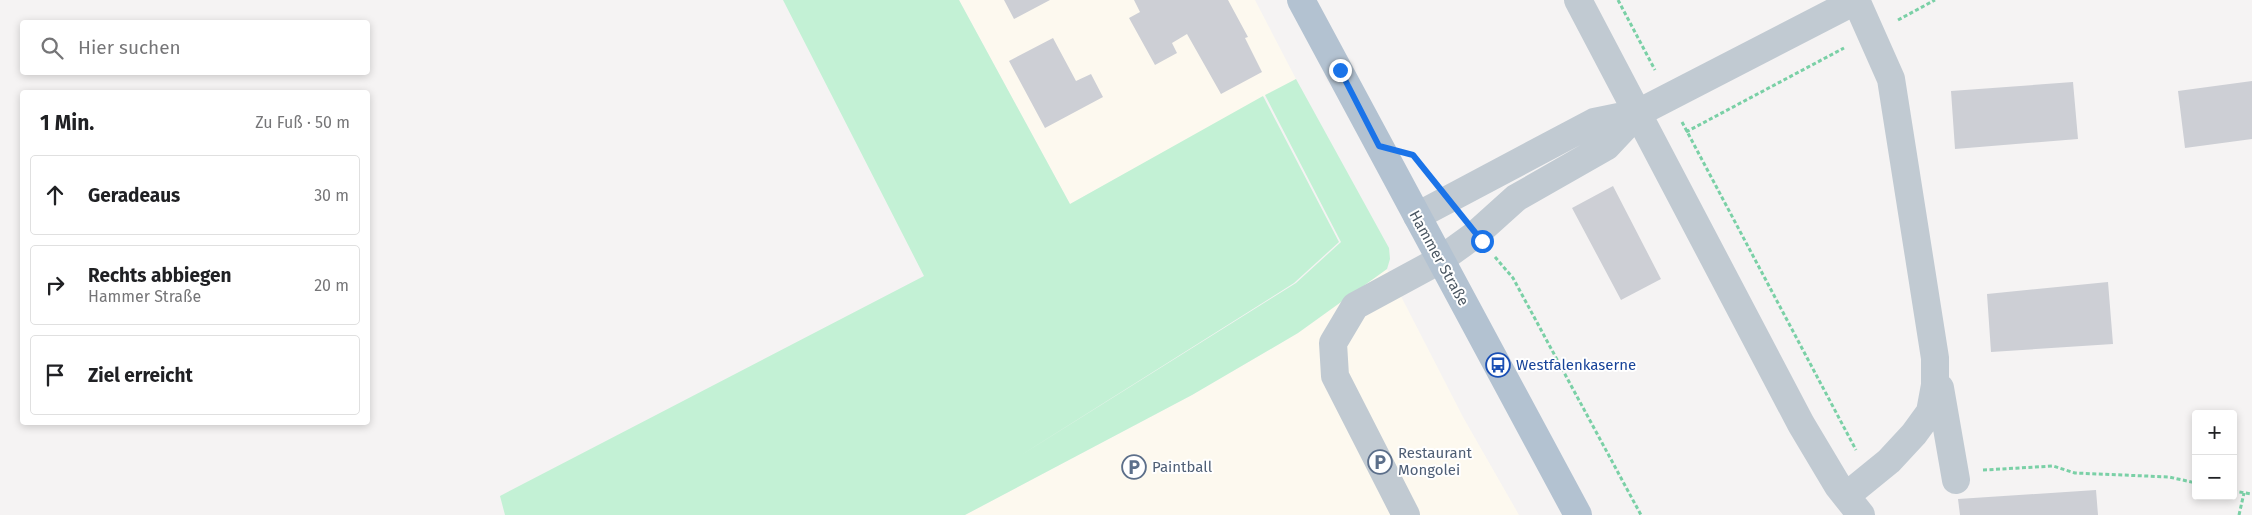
<!DOCTYPE html>
<html lang="de">
<head>
<meta charset="utf-8">
<style>
  body { margin:0; font-family:"Fira Sans",sans-serif; background:#f6f6f6; color:#202124 }
  .controls { position:absolute; right:15px; bottom:15px; display:grid; overflow:hidden; border-radius:5px; box-shadow:0 2px 8px #0003 }
  .controls button { width:45px; height:45px; display:grid; place-items:center; padding:0; border:0; border-bottom:1px solid #e0e0e0; background:#fff; color:#202124; font:25px sans-serif }
  .stop { position:absolute; width:15px; height:15px; margin:-11px; border:4px solid #1a73e8; border-radius:50%; background:#fff }
  .stop.end { background:#1a73e8; border-color:#fff; box-shadow:0 1px 5px #0008 }
  .list { margin:0; padding:0; list-style:none }
  h2 { display:flex; justify-content:space-between; align-items:center; height:65px; margin:0; padding:0 20px; font-size:21px }
  h2 small { font-size:16px; font-weight:400; color:#757577 }
  .list li { display:grid; grid-template-columns:32px 1fr auto; gap:15px; align-items:center; box-sizing:border-box; height:80px; margin:0 10px 10px; padding:0 10px; border:1px solid #e0e0e0; border-radius:5px }
  .list b { display:block; font-size:19px; white-space:nowrap }
  .list p { margin:0; font-size:16px; white-space:nowrap; color:#757577 }
  .list em { font-size:16px; font-style:normal; color:#757577 }
  .icon { flex:none; width:28px; height:28px; fill:none; stroke:currentColor; stroke-width:2; stroke-linecap:round; stroke-linejoin:round }
  .map { position:relative; flex:none; width:2252px; height:515px; overflow:hidden }
  .search { position:absolute; background:#fff; box-shadow:0 2px 8px #0003; left:20px; top:20px; width:350px; height:55px; display:flex; align-items:center; gap:12px; box-sizing:border-box; padding:0 18px; border-radius:5px; color:#757577; font-size:19px }
  .panel { position:absolute; background:#fff; box-shadow:0 2px 8px #0003; left:20px; top:90px; width:350px; height:335px; border-radius:5px }
  .map>svg:first-child { display:block }
</style>
</head>
<body>
<div class="map">
<svg width="2252" height="515" viewBox="0 0 2252 515">
  <rect width="100%" height="100%" fill="#f5f3f3"/>
  <path fill="#fdf9ef" d="M959,0H1255L1296,79L1070,204Z
    M1387,269L1463,417L1519,515H965L1192,395L1298,333Z"/>
  <path fill="#c3f1d5" d="M783,0H959L1070,204L1263,96L1339,242L1294,283L1015,459L1296,283L1341,242L1265,95L1296,79L1389,248L1390,259L1387,269L1298,333L1192,395L965,515H505L500,496L924,276Z"/>
  <path fill="#cdcfd5" d="M1004,0H1050L1014,19Z
    M1134,0H1228L1248,37L1245,38L1262,72L1221,94L1187,34L1172,43L1177,53L1155,65L1129,18L1140,12Z
    M1053,38L1076,81L1091,74L1103,97L1045,128L1009,61Z
    M2252,81V139L2185,148L2178,91Z
    M2073,82L2078,139L1955,149L1951,91Z
    M1613,186L1661,279L1621,300L1572,208Z
    M2108,282L2113,344L1991,352L1987,294Z
    M2096,490L2098,515H1960L1958,499Z"/>
  <g fill="none" stroke-linecap="round" stroke-linejoin="round">
    <path stroke="#7ad0a6" stroke-width="3" stroke-dasharray="4 2.5" stroke-linecap="butt" d="M1618,0L1655,70
      M1898,20L1935,0
      M1682,122L1856,450
      M1686,132L1844,48
      M1495,257L1513,278L1641,515
      M1983,470L2053,466L2075,473L2169,477L2196,483
      M2233,491L2252,494
      M2239,515L2244,493"/>
    <path stroke="#c1cad2" stroke-width="28" d="M1578,0L1801,424L1838,486L1861,515
      M1638,113L1857,0
      M1940,388L1956,480
      M1846,496L1889,461L1914,434L1930,412L1935,385V358L1891,79L1856,0
      M1406,515L1335,376L1333,343L1355,306L1440,260L1476,234L1516,198L1607,146L1638,113L1594,122L1417,216"/>
    <path stroke="#b3c2d1" stroke-width="28" d="M1301,0L1578,515"/>
  </g>
  <g fill="none" stroke-linecap="round" stroke-linejoin="round">
    <path stroke="#1a73e8" stroke-width="6" d="M1340,70L1379,146L1413,155L1482,241"/>
  </g>
  <defs>
    <g id="bus-ring" transform="scale(1.25)"><circle r="9.5" fill="#fff" stroke="#1a4fb4" stroke-width="1.5"/><path d="M-5-6H5V4H4V6H2V4H-2V6H-4V4H-5ZM-3.5-4V0h7V-4ZM-3.5 1.2v1.5H-2V1.2ZM2 1.2v1.5H3.5V1.2Z" fill="#1a4fb4"/></g>
    <g id="parking-ring" transform="scale(1.25)"><circle r="9.5" fill="#fff" stroke="#5c6f8a" stroke-width="1.5"/><path d="M-3.5-5.5H1a3.5 3.5 0 0 1 0 7H-1V5.5H-3.5ZM-1-3.4V-.6H.8a1.4 1.4 0 0 0 0-2.8Z" fill="#5c6f8a"/></g>
  </defs>
  <g fill-rule="evenodd">
    <use href="#bus-ring" x="1498" y="365"/>
    <use href="#parking-ring" x="1380" y="462"/>
    <use href="#parking-ring" x="1134" y="467"/>
  </g>
  <g text-anchor="middle" dominant-baseline="central" stroke-width="4" stroke-linejoin="round" paint-order="stroke">
    <g font-size="15" fill="#4a5661" stroke="#fff">
      <text transform="translate(1439 258) rotate(61)">Hammer Straße</text>
    </g>
    <g font-size="15" fill="#164399" stroke="#fff" text-anchor="start">
      <text x="1516" y="365">Westfalenkaserne</text>
    </g>
    <g font-size="15" fill="#4e5e75" stroke="#fff" text-anchor="start">
      <text x="1398" y="453">Restaurant<tspan x="1398" dy="17">Mongolei</tspan></text>
      <text x="1152" y="467">Paintball</text>
    </g>
  </g>
</svg>
<div class="controls">
<button>+</button>
<button>−</button>
</div>
<div class="stop" style="left:1482px;top:241px"></div>
<div class="stop end" style="left:1340px;top:70px"></div>
<div class="search"><svg class="icon" aria-label="search" viewBox="0 0 24 24"><circle cx="10" cy="10" r="6"/><path d="M15 15l6 6"/></svg>Hier suchen</div>
<section class="panel">
<h2>1 Min.<small>Zu Fuß · 50 m</small></h2>
<ul class="list">
<li><svg class="icon" aria-label="ahead" viewBox="0 0 24 24"><path d="M12 20V5M6 11l6-6 6 6"/></svg><div><b>Geradeaus</b></div><em>30 m</em></li>
<li><svg class="icon" aria-label="right" viewBox="0 0 24 24"><path d="M7 20v-9h11M14 6l5 5-5 5"/></svg><div><b>Rechts abbiegen</b><p>Hammer Straße</p></div><em>20 m</em></li>
<li><svg class="icon" aria-label="arrive" viewBox="0 0 24 24"><path d="M6 21V4h12l-3 4 3 4H6"/></svg><div><b>Ziel erreicht</b></div></li>
</ul>
</section>
</div>
</body>
</html>
